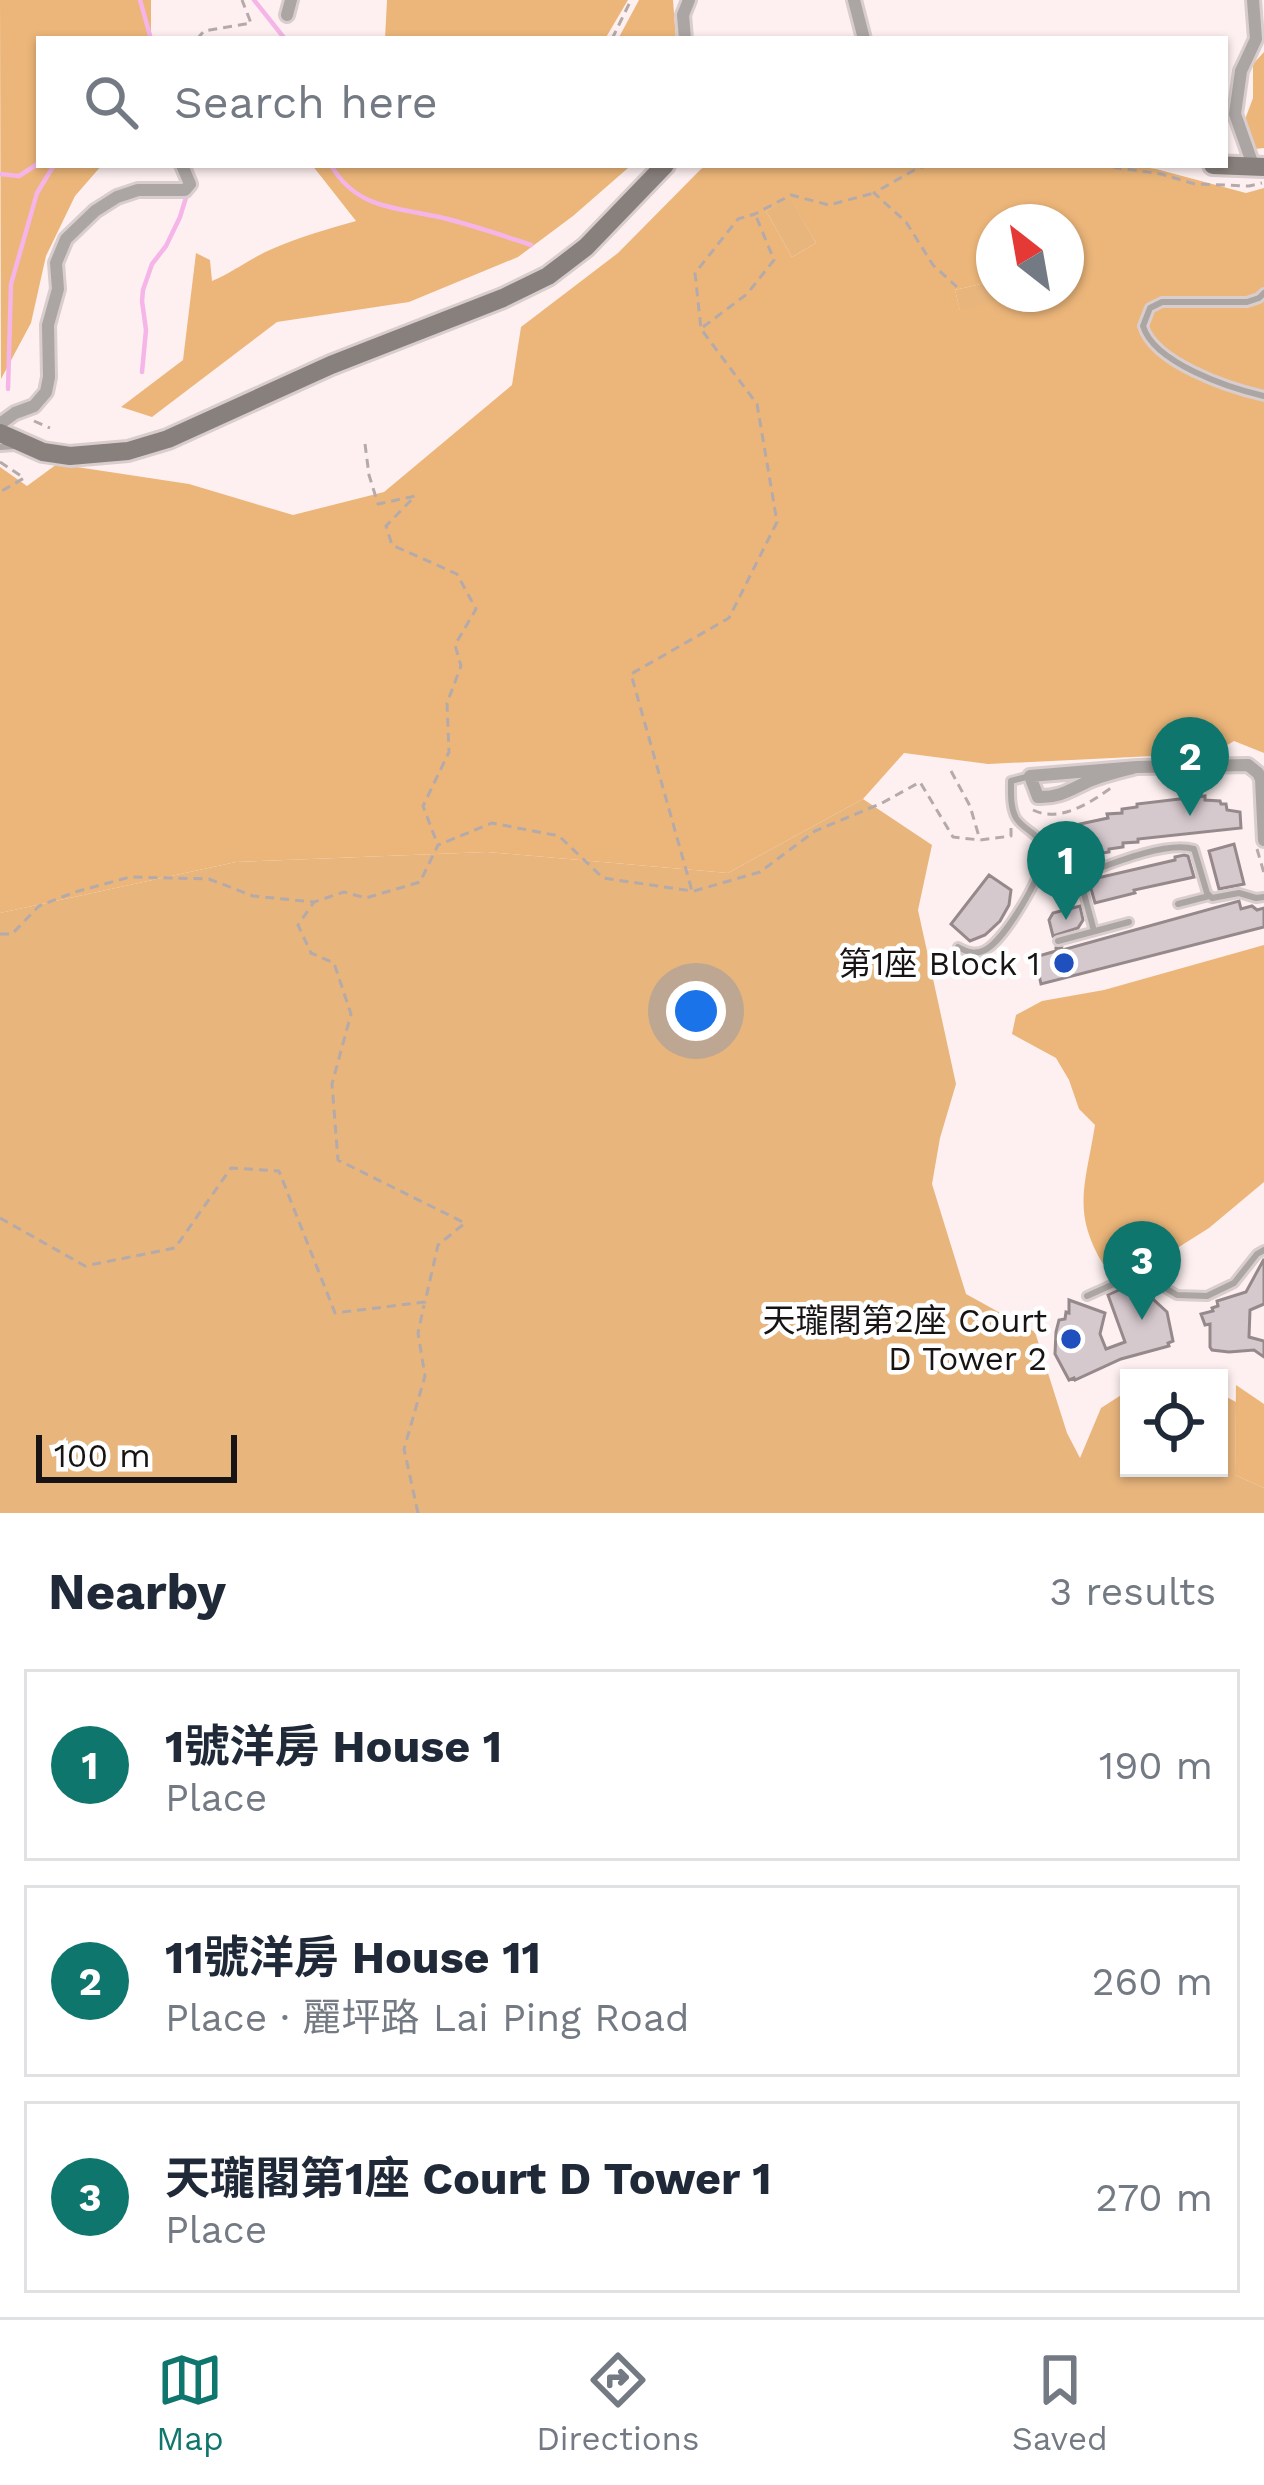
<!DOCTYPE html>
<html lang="en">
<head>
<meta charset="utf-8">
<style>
  body { margin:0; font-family:"Work Sans","Noto Sans TC",sans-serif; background:#f2f2f3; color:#1f2937 }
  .controls { position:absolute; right:36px; bottom:36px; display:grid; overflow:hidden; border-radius:0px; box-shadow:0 3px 9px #0004 }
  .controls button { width:108px; height:108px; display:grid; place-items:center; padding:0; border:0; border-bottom:3px solid #e0e1e3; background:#fff; color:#1f2937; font:60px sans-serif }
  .compass { position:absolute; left:976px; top:204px; width:108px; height:108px; border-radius:50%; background:#fff; box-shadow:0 3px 9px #0004; rotate:329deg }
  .scale { position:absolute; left:36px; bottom:30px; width:201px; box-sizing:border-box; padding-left:12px; border:6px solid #181414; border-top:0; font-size:33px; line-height:42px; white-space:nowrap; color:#181414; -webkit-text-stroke:9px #fff; paint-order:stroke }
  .you { position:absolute; left:696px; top:1011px; width:42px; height:42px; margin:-30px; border:9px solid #fff; border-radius:50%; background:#1a73e8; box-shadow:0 0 0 18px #1a73e833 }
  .badge { display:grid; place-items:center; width:78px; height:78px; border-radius:50%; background:#0f766e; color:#fff; font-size:39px; font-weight:700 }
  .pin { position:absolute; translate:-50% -99px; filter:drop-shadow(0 3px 6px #0008) }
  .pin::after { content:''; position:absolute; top:63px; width:42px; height:36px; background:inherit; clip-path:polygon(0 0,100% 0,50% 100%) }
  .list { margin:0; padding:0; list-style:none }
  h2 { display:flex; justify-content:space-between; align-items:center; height:156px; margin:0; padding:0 48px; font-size:51px }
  h2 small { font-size:39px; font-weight:400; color:#747a83 }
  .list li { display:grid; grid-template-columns:78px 1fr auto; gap:36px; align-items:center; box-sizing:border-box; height:192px; margin:0 24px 24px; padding:0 24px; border:3px solid #e0e1e3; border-radius:0px }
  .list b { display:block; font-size:45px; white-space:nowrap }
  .list p { margin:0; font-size:39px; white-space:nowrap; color:#747a83 }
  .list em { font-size:39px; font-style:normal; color:#747a83 }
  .icon { flex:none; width:66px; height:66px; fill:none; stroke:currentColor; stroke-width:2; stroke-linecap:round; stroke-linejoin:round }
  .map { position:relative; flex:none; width:1264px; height:1513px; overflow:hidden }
  .search { position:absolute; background:#fff; box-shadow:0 3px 9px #0004; left:36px; right:36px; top:36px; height:132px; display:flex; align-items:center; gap:30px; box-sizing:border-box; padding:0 42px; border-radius:0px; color:#747a83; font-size:45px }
  .sheet { height:804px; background:#fff }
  nav { display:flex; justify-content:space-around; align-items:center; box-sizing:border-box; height:168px; border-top:3px solid #e0e1e3; background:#fff; font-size:33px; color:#747a83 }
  nav a { display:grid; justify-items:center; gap:6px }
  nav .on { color:#0f766e }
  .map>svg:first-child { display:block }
</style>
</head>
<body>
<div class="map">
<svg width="1264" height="1513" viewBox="0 0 1264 1513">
  <rect width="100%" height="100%" fill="#fef0f0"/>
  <path fill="#e8b57d" d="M790,197L816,243L792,257L766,211Z
    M994,281V294L1023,295L960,311L955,290Z
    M863,799L932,845L918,910L956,1084L940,1138L932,1184L966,1294L1035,1332L1067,1433L1080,1458L1101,1408L1129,1390V1468H1219V1393L1236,1402L1235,1475L1264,1488V1513H0V913L236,862L487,852L728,873Z"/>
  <path fill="#ecb67a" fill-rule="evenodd" d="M0,0H151V39H39V165H102L75,196L46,256L31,323L1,379Z
    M387,0H628L605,39H385Z
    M639,0H673L676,39H618Z
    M1264,52V148L1255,149L1244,122L1253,98V64Z
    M312,165H626L628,168L573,216L518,257L409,302L277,322L152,417L121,407L183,360L196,253L210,260L212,281C233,272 251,258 272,249C299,237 328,229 356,221Z
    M709,165H1129L1156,169L1246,193L1264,188V753L1234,741L1214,753L988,764L904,753L863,799L728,873L487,852L236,862L0,913V467L27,486L57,464L189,484L293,515L384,492L512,385L521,327L618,253L701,169ZM790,198L816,243L792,257L766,211ZM994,222H1066V294H1023L960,310L955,290L994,281Z
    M1264,945V1182L1209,1228L1171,1252L1103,1264C1071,1211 1086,1183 1095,1125L1079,1109L1069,1080L1056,1058L1012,1034L1016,1015L1042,1001L1104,990Z
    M1236,1385L1264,1404V1488L1235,1475Z"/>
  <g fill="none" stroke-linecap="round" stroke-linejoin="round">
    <path stroke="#f5b5e8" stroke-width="4.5" d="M140,0L151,39
      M254,0L285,39
      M331,165C356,209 396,207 439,217C470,224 501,235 531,245
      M0,174L19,176L39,163
      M142,372L146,330L142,301L143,290L152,264L166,246L180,217L188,191
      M8,389L11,284L37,193L54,165"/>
  </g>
  <path fill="#d6c9cd" stroke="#95898c" stroke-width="3" d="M1205,796V800L1220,801L1221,804H1226L1227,810L1240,812L1241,828L1138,839V842L1123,843V847L1109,849V852L1095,854V857L1083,858V861L1071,863L1068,833L1072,832V828H1080V824L1108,818L1107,814L1122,813V809L1137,807V804Z
    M1234,844L1244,884L1219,889L1209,851Z
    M1184,855L1188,856L1194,877L1134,890L1135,893L1095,903L1090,885L1093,879L1175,860V857Z
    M989,875L1011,890L1009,905L1000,921L985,935L970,941L951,924Z
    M1239,901L1241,909L1252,906L1257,910L1264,908V927L1041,984L1035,957L1056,951V948H1061L1059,951Z
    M1080,906L1083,920L1078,928L1053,936L1049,920L1053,913Z
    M1264,1259V1304L1250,1310L1249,1337L1264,1341V1357L1254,1350L1229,1352L1212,1350L1210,1347V1324L1205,1325L1201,1314L1213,1311L1212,1308L1218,1306L1217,1301L1246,1292Z
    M1130,1285L1138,1292L1143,1290L1167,1312L1173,1341L1168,1343L1169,1346L1121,1359L1075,1380L1074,1378L1069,1380L1055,1354L1056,1332L1059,1320L1065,1319L1066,1312L1069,1313V1300L1105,1313L1100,1334L1106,1349L1125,1342L1108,1295Z"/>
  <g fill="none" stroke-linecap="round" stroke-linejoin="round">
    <g stroke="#d9cdcd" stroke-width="12">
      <path id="lane" d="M1264,293L1259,298L1247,302H1162L1150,308L1143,326C1154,363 1229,388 1264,396
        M0,447L15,446
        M1178,904L1209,896
        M1094,931L1082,886L1087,873C1113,863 1167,841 1194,849L1207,893L1212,898L1239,893L1256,898L1264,897
        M1058,941L1129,922
        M958,947C967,952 975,955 985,950C1004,941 1043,875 1044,854C1045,835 1025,832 1016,818C1010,807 1011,793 1011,781L1030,776
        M1087,1296L1136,1274L1147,1277L1177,1295L1207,1296L1234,1283L1257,1254L1264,1250"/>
    </g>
    <g stroke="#d9cdcd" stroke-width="18">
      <path id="street" d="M854,0L864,39
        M1253,0L1256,39L1241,71L1235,114L1254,168
        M287,15L291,0
        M685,39L683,15L689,0
        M0,424L15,413L34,406L46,392L49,377L48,325L58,289L56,263L66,239L95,211L117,197L138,190H185L190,184L182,165
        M1137,767C1121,771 1103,775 1087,782C1070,790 1059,798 1038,797L1030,776L1137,767L1248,765L1258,773L1261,779L1264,840"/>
    </g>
    <g stroke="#d9cdcd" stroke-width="24">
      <path id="secondary" d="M1213,165L1264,167
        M0,433L43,452L70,456L128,451L168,439L331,365L503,298L548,276L586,247L665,165"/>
    </g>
    <path stroke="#b5aaaa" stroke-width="3" stroke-dasharray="9 6" stroke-linecap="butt" d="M197,39L204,31L251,23L242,0
      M612,39L631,0
      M929,165L916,169L874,193L906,222L933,265L957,287
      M1098,165L1161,174L1195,184L1249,186L1262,183
      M703,327L747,294L774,260L756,216
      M34,421L50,428
      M365,444L369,475L378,504L415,496L386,526L392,545L457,574L476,609L455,645L461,666L447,703L449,752L423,806L437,843
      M0,462L24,478L0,492
      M951,771L970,806L980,840
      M1033,810C1059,823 1090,803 1111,788
      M1257,849L1264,873
      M694,891L760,872L815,831L882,803L920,782L953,837L980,840L1011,836V826
      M0,934H12L39,906L75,892L130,877L209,879L253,896L314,902L344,892L366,898L420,882L438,845L492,823L559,836L603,878L692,891L631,674L729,618L777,522L757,404L701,329L695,273L738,219L755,214L791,195L829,205L874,193
      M0,1218L85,1266L175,1248L231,1168L279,1171L335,1313L425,1302L438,1245L465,1223L338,1160L332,1084L351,1014L334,963L311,953L298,925L314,902
      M418,1513L404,1449L425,1376L418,1333L424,1305"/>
    <use href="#lane" stroke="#aba6a4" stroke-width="6"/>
    <use href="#street" stroke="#aba6a4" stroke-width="12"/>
    <use href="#secondary" stroke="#88807d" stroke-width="18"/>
  </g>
  <g fill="#1f50bd" stroke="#fff" stroke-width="4.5">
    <circle cx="1064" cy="963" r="12"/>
    <circle cx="1071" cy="1339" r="12"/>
  </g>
  <g text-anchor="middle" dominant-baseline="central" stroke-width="9" stroke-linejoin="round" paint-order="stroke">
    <g font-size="33" fill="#181414" stroke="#fff" text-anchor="end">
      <text x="1040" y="963">第1座 Block 1</text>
      <text x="1047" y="1320">天瓏閣第2座 Court<tspan x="1047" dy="38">D Tower 2</tspan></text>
    </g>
  </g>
</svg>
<div class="controls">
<button><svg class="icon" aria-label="locate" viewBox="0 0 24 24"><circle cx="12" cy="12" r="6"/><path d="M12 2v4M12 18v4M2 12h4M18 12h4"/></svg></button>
</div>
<svg class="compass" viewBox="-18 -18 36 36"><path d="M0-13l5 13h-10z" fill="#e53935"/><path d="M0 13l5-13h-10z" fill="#747a83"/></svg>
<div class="scale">100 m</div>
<div class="you"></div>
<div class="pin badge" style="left:1066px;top:920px">1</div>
<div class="pin badge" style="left:1190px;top:816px">2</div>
<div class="pin badge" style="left:1142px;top:1320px">3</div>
<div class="search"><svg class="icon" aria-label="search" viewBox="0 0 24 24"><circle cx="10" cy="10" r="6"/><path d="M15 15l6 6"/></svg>Search here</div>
</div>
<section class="sheet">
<h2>Nearby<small>3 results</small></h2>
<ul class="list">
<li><span class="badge">1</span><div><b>1號洋房 House 1</b><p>Place</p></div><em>190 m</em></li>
<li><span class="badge">2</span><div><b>11號洋房 House 11</b><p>Place · 麗坪路 Lai Ping Road</p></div><em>260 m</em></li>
<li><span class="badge">3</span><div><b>天瓏閣第1座 Court D Tower 1</b><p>Place</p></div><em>270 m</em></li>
</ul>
</section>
<nav>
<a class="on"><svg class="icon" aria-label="map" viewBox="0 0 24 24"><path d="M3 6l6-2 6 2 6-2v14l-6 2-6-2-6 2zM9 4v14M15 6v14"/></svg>Map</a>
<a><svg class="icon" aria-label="directions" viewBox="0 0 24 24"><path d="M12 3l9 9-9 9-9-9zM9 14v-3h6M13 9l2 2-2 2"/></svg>Directions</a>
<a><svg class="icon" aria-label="saved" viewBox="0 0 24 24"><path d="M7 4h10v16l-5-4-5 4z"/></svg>Saved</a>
</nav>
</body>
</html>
